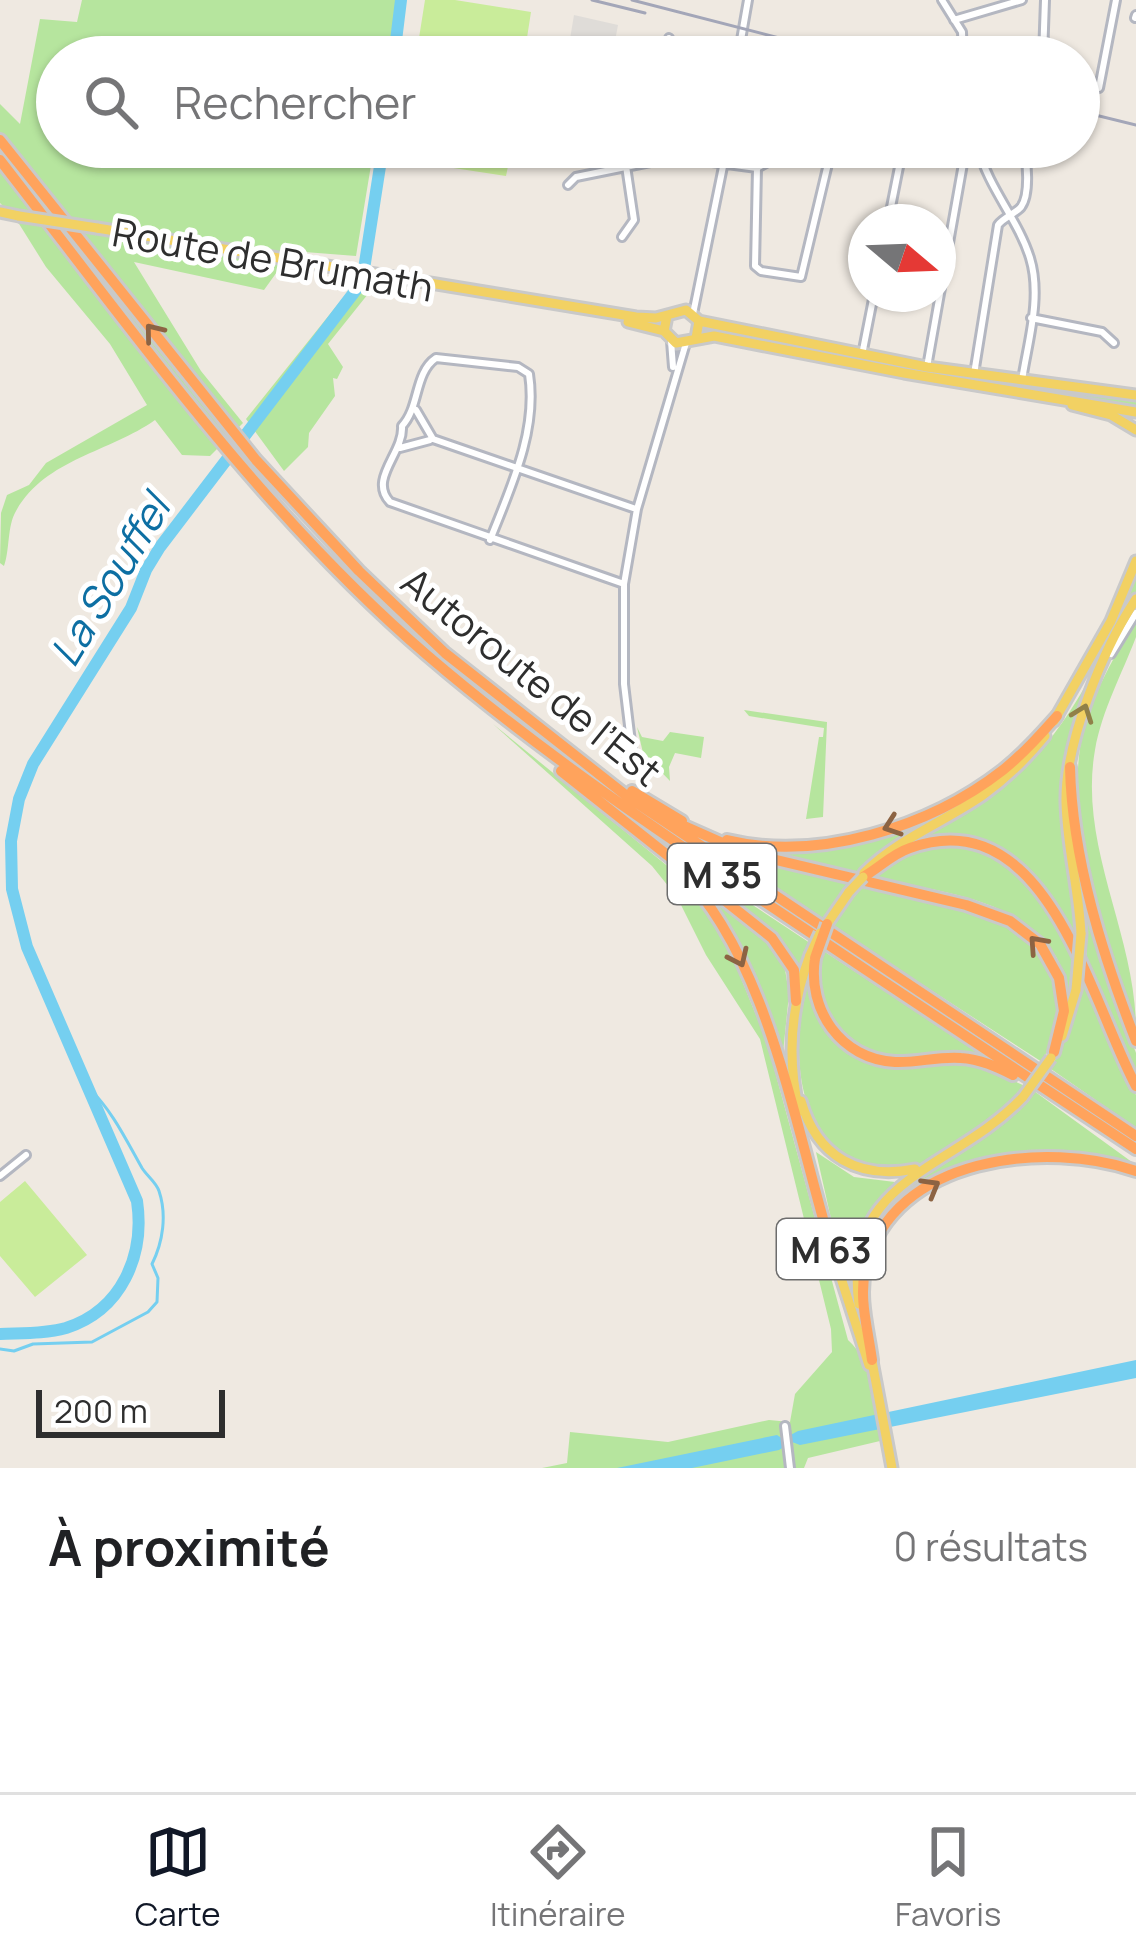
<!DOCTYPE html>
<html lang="fr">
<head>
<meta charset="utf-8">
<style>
  body { margin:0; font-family:Manrope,sans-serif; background:#f6f6f6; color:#202124 }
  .compass { position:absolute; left:848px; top:204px; width:108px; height:108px; border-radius:50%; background:#fff; box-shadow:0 3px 9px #0004; rotate:109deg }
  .scale { position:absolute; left:36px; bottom:30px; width:189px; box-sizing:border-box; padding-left:12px; border:6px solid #2e2e2e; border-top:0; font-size:33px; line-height:42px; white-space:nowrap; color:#2e2e2e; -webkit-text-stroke:9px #fff; paint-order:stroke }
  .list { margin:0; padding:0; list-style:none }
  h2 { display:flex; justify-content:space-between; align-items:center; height:156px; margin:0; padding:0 48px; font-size:51px }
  h2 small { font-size:39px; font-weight:400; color:#757577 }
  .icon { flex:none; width:66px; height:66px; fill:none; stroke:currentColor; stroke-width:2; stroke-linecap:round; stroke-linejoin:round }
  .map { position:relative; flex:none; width:1136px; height:1468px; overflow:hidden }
  .search { position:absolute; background:#fff; box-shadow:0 3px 9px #0004; left:36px; right:36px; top:36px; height:132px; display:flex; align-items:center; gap:30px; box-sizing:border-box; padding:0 42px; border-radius:66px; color:#757577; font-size:45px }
  .sheet { height:324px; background:#fff }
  nav { display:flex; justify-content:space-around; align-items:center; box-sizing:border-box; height:168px; border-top:3px solid #e0e0e0; background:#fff; font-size:33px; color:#757577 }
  nav a { display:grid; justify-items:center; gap:6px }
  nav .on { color:#111827 }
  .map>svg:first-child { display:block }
</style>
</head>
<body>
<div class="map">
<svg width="1136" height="1468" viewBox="0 0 1136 1468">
  <rect width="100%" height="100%" fill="#efe9e1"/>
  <path fill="#b6e59e" d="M82,0H398L388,57H57V147H374L356,256L292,251L264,290L134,262L201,371L243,423L210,456L182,455L155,420C110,452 45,459 16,511C7,526 10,550 4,566L0,563L1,513L7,495L29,485L46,463L147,405L110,344L46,267L16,219L0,203V104L20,124L40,19L77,22Z
    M354,284L372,289L328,344L343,367L337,379L333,378L335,396L309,433L308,447L284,471L246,419Z
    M714,329L1136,398V408L916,373L713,333Z
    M1136,577V595L1086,690L1065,757L1062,809L1076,944C1054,890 1016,842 953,836C941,835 926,839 917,839C952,820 987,801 1018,774C1073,724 1109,645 1136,577Z
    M1136,621V637C1122,674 1102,710 1095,750C1078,846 1136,935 1136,1029C1110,946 1067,836 1080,748C1087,704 1112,659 1136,621Z
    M744,710L827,722L823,817L806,819L819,737H823L824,728L749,716Z
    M493,724L681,877L723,934L767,1042L848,1340C875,1365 877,1406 880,1441L808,1458L804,1468H542L567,1463L570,1432L668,1442L769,1420L790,1422L795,1394L832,1352L831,1329L760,1039L706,955L677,897L652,866Z
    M637,727L642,737L663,741L670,732L704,737L701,758L675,753L669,767L670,781L643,753Z
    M975,794L897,841L858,873L762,851L838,846Z
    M1074,835L1125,1024L1136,1053V1075L1086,966L1087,929Z
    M710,842L849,882L822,920Z
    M959,845L1000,857L1036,886L1075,960L1070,995C1066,983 1062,965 1053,952C1016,896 931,891 871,877L919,850Z
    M863,885C957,908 1110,924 1042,1062L832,926Z
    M702,888L754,929L784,963L789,994L782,1063L737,942Z
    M730,890L810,943L801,967L775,935L728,894Z
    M822,950L984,1056L983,1058H889L859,1048L832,1025L816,981Z
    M1084,981L1136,1095V1128L1051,1069L1074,1019Z
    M806,985L817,1011L853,1053L977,1064L1025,1086C909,1230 765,1176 806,985Z
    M1034,1091L1136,1165V1169C1048,1151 986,1140 911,1201C893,1216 878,1229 866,1249C887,1168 988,1155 1034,1091Z
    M816,1152L854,1177L895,1182C862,1215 850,1247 852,1293L848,1294Z"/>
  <path fill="#c9ec9a" d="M425,0H455L531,12L524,57H416Z
    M403,147H512L506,176L401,160Z
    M25,1181L87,1255L35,1297L0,1256V1202Z"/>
  <path fill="#dfdcd8" d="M574,15L618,25L612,57H567Z"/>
  <path fill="#75cff0" d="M1136,1360V1378L800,1445L792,1442L779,1450L692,1468H617L777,1435L783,1439L798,1431Z"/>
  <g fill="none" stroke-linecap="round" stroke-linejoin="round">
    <path stroke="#75cff0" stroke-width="3" d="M0,1349L14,1351L33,1344L92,1342L148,1312L157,1302L158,1278L152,1264C163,1242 167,1215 159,1191C156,1182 147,1176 142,1168C125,1138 113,1112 89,1088"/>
    <path stroke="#75cff0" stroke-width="12" d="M394,57L401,0
      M0,1334C21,1333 45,1334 66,1328C122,1310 145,1255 137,1201L27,947L12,889L11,841L19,799L33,764L131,608L146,570L160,547L362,282L383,147"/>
    <g stroke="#b4b7c1" stroke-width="12">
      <path id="minor" d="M942,0L962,32L963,57
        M1135,18L1136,15
        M954,20L1022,0
        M644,43L696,57
        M665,57L669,38
        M738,57L748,0
        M1043,57L1045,0
        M1099,88L1116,0
        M978,147C988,188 1018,219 1030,258C1042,297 1028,341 1022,380
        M757,168L775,158
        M568,185L576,177L675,157L757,168L755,266L761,271L801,277L832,147
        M888,222L903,147
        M622,237L634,220L626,166
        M693,314L727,147
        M1031,318L1102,332L1114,343
        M671,341L673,367
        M862,355L874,294
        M927,367L966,147
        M974,374L998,225C1004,217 1015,214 1021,207C1030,195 1028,159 1022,148
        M416,410L433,439L636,509
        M400,448L430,440
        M490,540C510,489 538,431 529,374L518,367L436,358C414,373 420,407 402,426C404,453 368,479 390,502L624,584
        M1111,654L1136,613
        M633,759L624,684V584L637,509L686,343
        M0,1176L26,1155
        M785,1426L790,1468"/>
    </g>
    <g stroke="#c9c9c9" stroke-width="15">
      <path id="major" d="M0,212L19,216
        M97,228L636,317L656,318L686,310L699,321L696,338
        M667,316L664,331L676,343L714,336L904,373L1136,412
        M699,321L927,367L1136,395
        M628,322L664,331
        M1072,405L1111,415L1136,430
        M1054,721L1111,621L1136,561
        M864,873C898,839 944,822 983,795C1007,778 1027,758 1045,736
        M827,924L849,892
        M1081,934C1079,890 1067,847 1066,802C1065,742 1103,649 1136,599
        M1062,1036L1076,990
        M801,1101C817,1157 859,1180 915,1169
        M799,1111C787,1059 791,1005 810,955
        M832,1250L869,1365
        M859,1304C841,1177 953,1171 1023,1097
        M871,1356L892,1468"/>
    </g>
    <g stroke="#c9c9c9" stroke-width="16">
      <path id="highway" d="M0,140L256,460L359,571L445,653L628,797L1136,1136
        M0,160C133,331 262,513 427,655C540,752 664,835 787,917C903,995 1020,1072 1136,1149
        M1070,767C1072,859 1103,956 1136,1041
        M561,771L772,938L794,970L796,1001
        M632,791L682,821
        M673,821L743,852L966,905L1010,921L1040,944L1059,978L1064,1011L1054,1052
        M727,840C818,862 930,827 1003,770C1023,754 1040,735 1057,716
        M678,869C769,956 796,1134 833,1253
        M863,877C879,868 892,854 910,848C1047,799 1090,1001 1136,1086
        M815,958C807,1010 841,1059 895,1062C917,1063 939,1056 961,1058C980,1059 997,1067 1013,1075
        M872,1360C868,1329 858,1297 866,1267C892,1156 1047,1140 1136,1171"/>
    </g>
    <use href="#minor" stroke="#fff" stroke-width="6"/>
    <use href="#major" stroke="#f2d163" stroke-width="9"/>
    <use href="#highway" stroke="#ffa35c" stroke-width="10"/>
    <path stroke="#a3a6b8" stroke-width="3" d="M592,0L645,13
      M632,0L853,57
      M1079,111L1136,125"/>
    <g stroke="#c9c9c9" stroke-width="15" stroke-linecap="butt">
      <path id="major-bridge" d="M19,216L97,228
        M849,892L863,877
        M810,955L820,933
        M1076,990L1081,934
        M1023,1097L1051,1058"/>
    </g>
    <g stroke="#c9c9c9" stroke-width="16" stroke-linecap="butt">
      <path id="highway-bridge" d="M815,958L827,924"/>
    </g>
    <use href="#major-bridge" stroke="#f2d163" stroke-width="9"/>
    <use href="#highway-bridge" stroke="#ffa35c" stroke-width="10"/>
  </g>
  <defs><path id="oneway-chevron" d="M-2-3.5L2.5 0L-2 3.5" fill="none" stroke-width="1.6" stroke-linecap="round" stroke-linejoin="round" transform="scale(3)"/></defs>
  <g stroke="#8c6343">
    <use href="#oneway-chevron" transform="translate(153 332) rotate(-129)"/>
    <use href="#oneway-chevron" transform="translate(892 826) rotate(161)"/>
    <use href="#oneway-chevron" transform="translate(1037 944) rotate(-132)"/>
    <use href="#oneway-chevron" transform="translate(739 958) rotate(65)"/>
    <use href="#oneway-chevron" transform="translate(931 1187) rotate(-30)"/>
  </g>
  <use stroke="#908048" href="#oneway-chevron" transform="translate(1083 713) rotate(-70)"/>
  <g text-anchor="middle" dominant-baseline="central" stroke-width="10" stroke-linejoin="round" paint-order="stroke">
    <g fill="#fff" stroke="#6d6d6d" stroke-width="3">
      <rect x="668" y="844" width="108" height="60" rx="9"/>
      <rect x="777" y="1219" width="108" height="60" rx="9"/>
    </g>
    <g font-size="36" font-weight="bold" fill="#2e2e2e">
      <text x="722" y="874">M 35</text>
      <text x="831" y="1249">M 63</text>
    </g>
    <g font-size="39" fill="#2e2e2e" stroke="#fff">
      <text transform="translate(273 259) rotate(10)">Route de Brumath</text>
      <text transform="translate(532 676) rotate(39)">Autoroute de l’Est</text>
    </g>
    <g font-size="42" font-style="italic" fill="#0d6fa3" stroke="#fff">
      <text transform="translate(109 580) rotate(-59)">La Souffel</text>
    </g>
  </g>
</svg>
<svg class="compass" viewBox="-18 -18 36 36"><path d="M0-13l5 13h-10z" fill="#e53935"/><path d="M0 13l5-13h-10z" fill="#757577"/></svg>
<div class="scale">200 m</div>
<div class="search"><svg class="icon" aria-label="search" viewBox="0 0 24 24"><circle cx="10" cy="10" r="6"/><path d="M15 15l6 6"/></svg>Rechercher</div>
</div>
<section class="sheet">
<h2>À proximité<small>0 résultats</small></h2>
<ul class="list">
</ul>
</section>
<nav>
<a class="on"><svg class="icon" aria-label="map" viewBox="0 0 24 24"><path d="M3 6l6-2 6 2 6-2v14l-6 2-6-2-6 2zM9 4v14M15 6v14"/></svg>Carte</a>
<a><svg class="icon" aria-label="directions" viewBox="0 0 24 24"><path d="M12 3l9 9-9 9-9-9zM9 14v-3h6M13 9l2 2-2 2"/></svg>Itinéraire</a>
<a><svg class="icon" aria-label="saved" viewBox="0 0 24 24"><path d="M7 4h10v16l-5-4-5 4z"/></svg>Favoris</a>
</nav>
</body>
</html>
